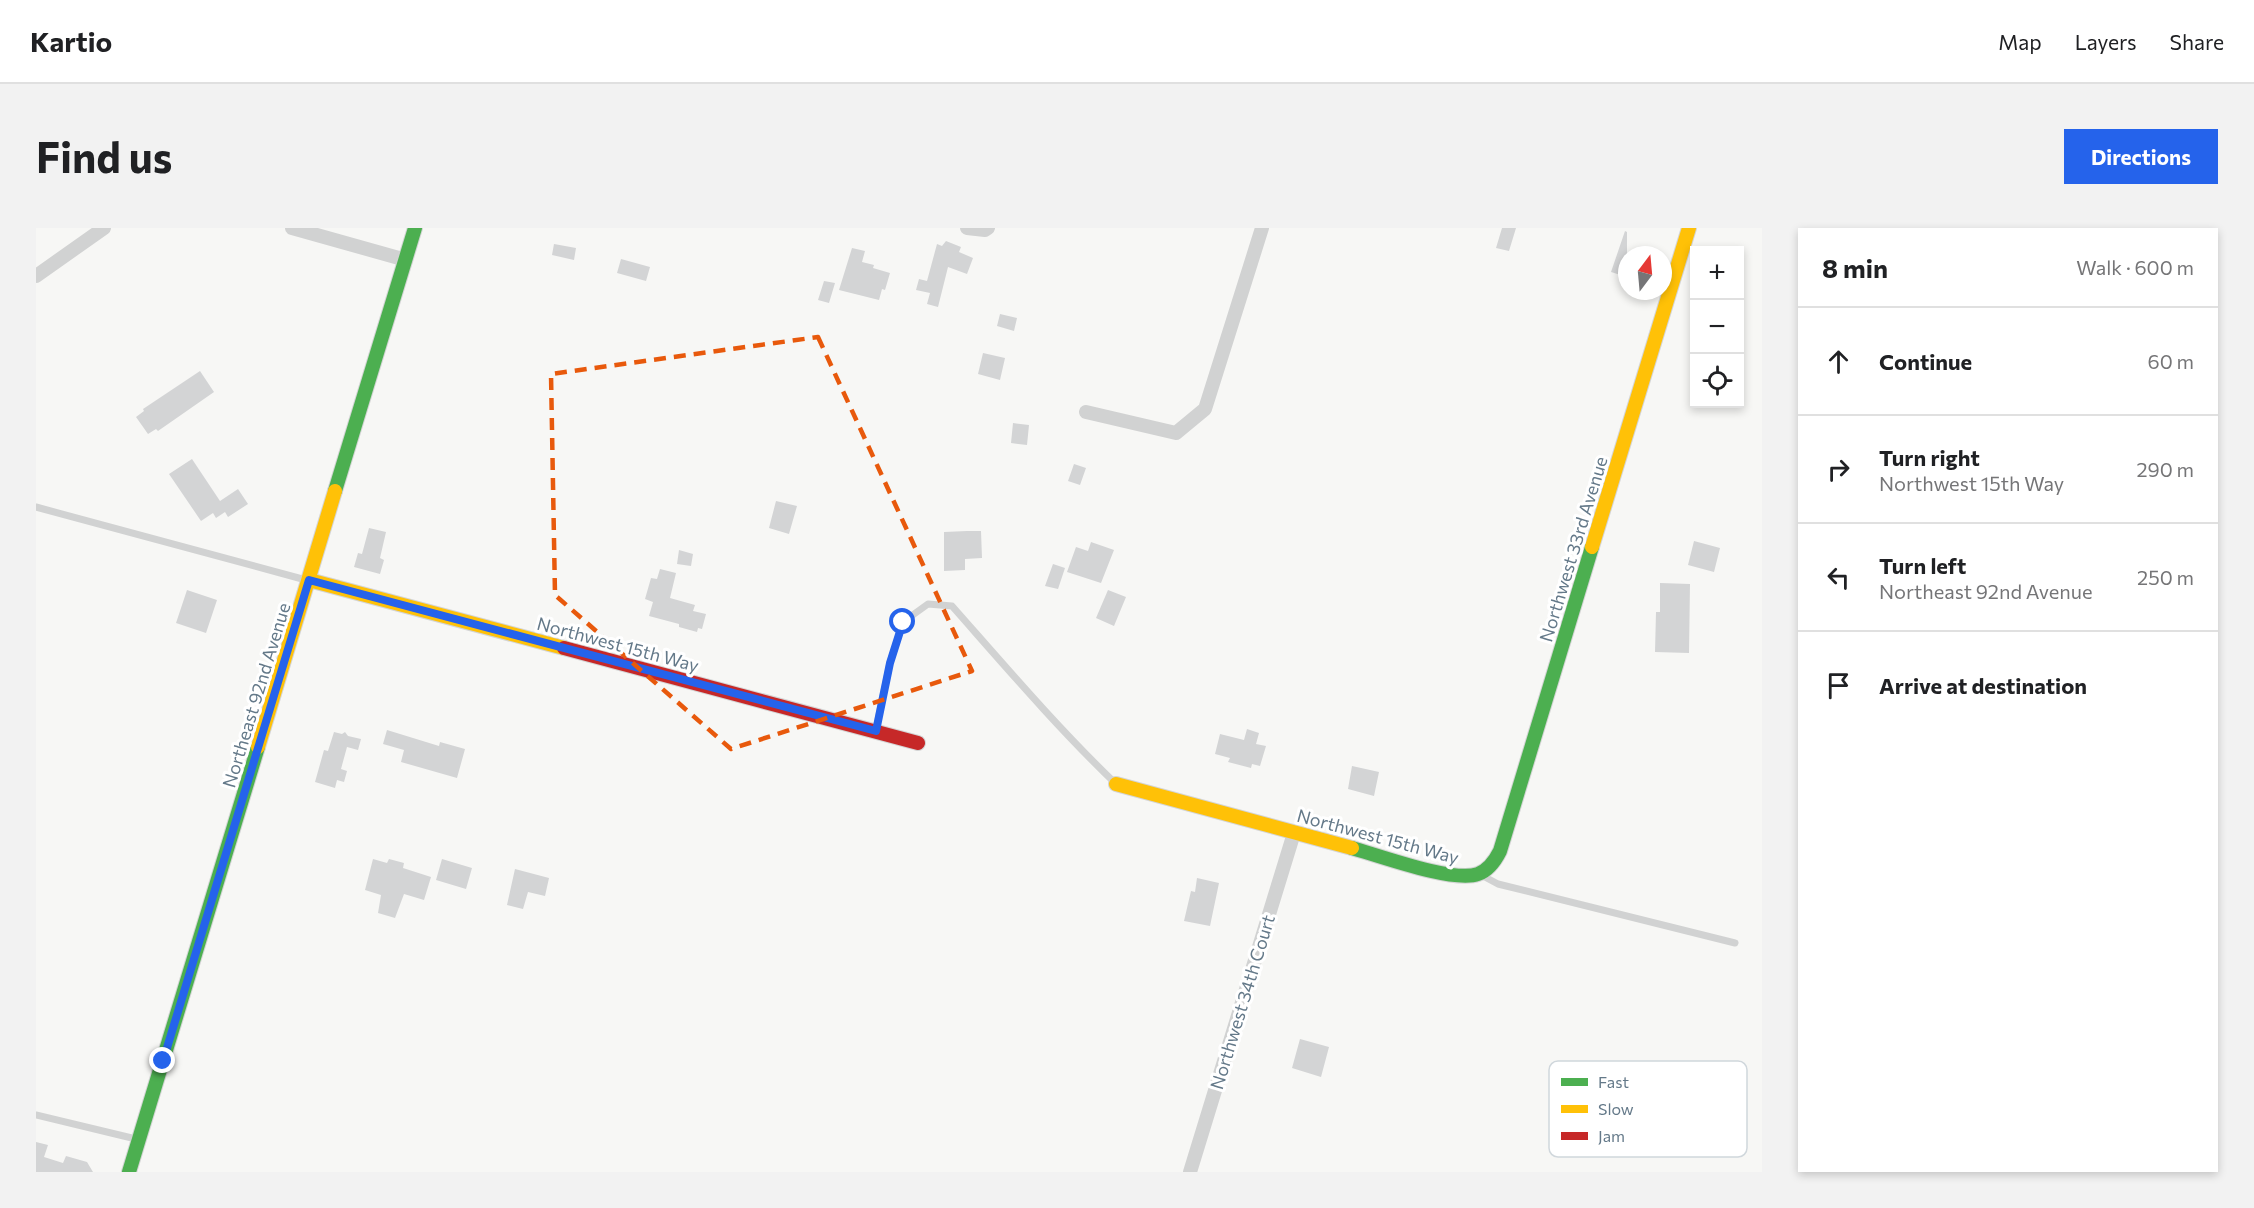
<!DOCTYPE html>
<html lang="en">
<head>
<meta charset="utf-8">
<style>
  body { margin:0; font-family:Commissioner,sans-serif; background:#f2f2f2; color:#202124 }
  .controls { position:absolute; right:18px; top:18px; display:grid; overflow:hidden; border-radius:0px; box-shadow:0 3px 9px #0003 }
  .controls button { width:54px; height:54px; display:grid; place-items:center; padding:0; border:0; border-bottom:2px solid #e0e0e0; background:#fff; color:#202124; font:30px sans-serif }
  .compass { position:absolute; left:1582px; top:18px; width:54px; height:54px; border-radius:50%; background:#fff; box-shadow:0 3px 9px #0003; rotate:16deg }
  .stop { position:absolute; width:18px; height:18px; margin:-14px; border:4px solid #2563eb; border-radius:50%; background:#fff }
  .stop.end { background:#2563eb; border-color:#fff; box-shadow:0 2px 6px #0008 }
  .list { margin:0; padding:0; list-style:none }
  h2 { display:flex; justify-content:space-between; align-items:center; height:78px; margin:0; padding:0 24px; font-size:26px }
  h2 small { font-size:20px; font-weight:400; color:#757577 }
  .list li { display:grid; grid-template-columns:39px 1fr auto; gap:18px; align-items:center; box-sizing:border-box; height:108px; padding:0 24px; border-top:2px solid #e0e0e0 }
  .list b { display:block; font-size:22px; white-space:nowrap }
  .list p { margin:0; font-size:20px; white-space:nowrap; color:#757577 }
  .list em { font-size:20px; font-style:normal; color:#757577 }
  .icon { flex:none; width:33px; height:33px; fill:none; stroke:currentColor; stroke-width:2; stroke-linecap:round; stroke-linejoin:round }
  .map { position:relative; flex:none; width:1726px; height:944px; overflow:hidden; border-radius:0px }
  header { display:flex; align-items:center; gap:36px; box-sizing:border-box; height:84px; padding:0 30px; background:#fff; border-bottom:2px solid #e0e0e0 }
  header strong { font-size:28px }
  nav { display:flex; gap:33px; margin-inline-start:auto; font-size:21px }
  .intro { display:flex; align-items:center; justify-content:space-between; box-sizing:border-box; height:144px; padding:0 36px }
  h1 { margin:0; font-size:42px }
  .button { padding:15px 27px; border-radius:0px; background:#2563eb; color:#fff; font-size:21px; font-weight:700 }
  main { display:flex; gap:36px; padding:0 36px }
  aside { flex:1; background:#fff; border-radius:0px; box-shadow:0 3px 9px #0003 }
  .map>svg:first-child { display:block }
</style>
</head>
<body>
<header>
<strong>Kartio</strong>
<nav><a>Map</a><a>Layers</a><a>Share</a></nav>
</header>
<div class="intro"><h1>Find us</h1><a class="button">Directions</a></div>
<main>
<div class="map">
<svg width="1726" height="944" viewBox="0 0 1726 944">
  <rect width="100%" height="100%" fill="#f7f7f5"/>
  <path fill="#d3d4d5" d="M1466,0H1480L1473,23L1460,20Z
    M1589,3L1591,4V49L1575,44Z
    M910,13L925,19L923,24L937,30L931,46L912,39L902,79L891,76L894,65L880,62L883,51L891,53L901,16L906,18Z
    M518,16L540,20L538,32L516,27Z
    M816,20L829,23L826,34L838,37L837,40L854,45L849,62L846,61L843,72L803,62Z
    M585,31L614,39L610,53L581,45Z
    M788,53L799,55L793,75L782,72Z
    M964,86L981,90L978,103L961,98Z
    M947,125L969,130L964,152L942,146Z
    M164,143L178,164L122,203L120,201L112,206L100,189L108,183L107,181Z
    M977,195L993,197L991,217L975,215Z
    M156,231L184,273L202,261L212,276L192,289L189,284L180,290L177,285L165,293L133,246Z
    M1038,236L1050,240L1044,257L1032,253Z
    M740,273L761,278L753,306L733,300Z
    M333,300L350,304L344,330L348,332L344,346L318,339L322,325L326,326Z
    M931,303H945L946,330L929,331V342L908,343V304Z
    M1658,313L1684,320L1678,344L1652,337Z
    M1055,314L1078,322L1065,355L1031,344L1040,319L1052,323Z
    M643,322L657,326L655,338L641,336Z
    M1017,336L1029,340L1022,361L1009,358Z
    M624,341L640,345L634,370L659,377L657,383L670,386L666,401L662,400L661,404L643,399V396L613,388L617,374L609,371L615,350L621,351Z
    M1624,355L1654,356L1653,425L1619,424L1620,384H1624Z
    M151,362L181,372L170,405L140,395Z
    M1072,362L1090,369L1078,398L1060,390Z
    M1211,501L1223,505L1220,516L1230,518L1224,538L1216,536L1215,540L1192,534L1194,530L1179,526L1184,506L1208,512Z
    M351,502L403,518L404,514L429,521L421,550L365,534L368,522L347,516Z
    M298,504L306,506L309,504L312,508L325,511L322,522L311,519L305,541L311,543L308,554L301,552L299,560L279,554L288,522L292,523Z
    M1316,538L1343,544L1338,568L1312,561Z
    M337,631L351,635L353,631L368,635L367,640L395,649L388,672L368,666L359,690L342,685L345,667L329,662Z
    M406,631L436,640L430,661L400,652Z
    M479,641L513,650L509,668L492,664L487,681L471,677Z
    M1161,650L1183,655L1174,698L1148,693L1155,663L1159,664Z
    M1264,811L1293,819L1285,849L1256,840Z
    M0,914L12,917L8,929L27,935L30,928L51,934L57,944H0Z"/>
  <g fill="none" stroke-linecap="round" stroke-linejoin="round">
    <g stroke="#d4d5d5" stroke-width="16">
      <path id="fast" d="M299,263L379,0
        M1316,620C1344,628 1418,655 1442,646C1453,642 1459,633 1464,623L1556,319
        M93,944L222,519"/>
    </g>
    <g stroke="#d4d5d5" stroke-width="16">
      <path id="slow" d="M1556,319L1653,0
        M273,352L528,420
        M222,519L299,263
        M1080,556L1316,620"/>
    </g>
    <g stroke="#d4d5d5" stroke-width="16">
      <path id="jam" d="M528,420L882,515"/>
    </g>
    <path stroke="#d1d2d2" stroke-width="7" d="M0,279L270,352
      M840,501L854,435L867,394L892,376L916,378C969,438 1021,499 1078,554
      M1447,648L1462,656L1699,715
      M0,887L100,911"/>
    <path stroke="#d1d2d2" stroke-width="14" d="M256,0L370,32
      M931,0L949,2L952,0
      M0,48L68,0
      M1050,184L1140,205L1169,181L1226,0
      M1154,944L1258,605"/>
    <use href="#fast" stroke="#4caf50" stroke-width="14"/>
    <use href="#slow" stroke="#ffc107" stroke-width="14"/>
    <use href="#jam" stroke="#c62828" stroke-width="14"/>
  </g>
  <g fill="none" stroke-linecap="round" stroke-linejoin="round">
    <path stroke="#2563eb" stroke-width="8" d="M127,833L273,352L840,503L854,435L867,394"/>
  </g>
  <path fill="none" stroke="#e8590c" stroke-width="4.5" stroke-dasharray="12 8" stroke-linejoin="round" d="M782,109L936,443L695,521L519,367L515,146Z"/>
  <g text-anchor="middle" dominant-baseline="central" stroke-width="6" stroke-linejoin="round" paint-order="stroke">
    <g font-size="18" fill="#647989" stroke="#fff">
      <text transform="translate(1537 321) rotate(-73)">Northwest 33rd Avenue</text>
      <text transform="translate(582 416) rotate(15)">Northwest 15th Way</text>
      <text transform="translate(220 467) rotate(-73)">Northeast 92nd Avenue</text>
      <text transform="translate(1342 608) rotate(15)">Northwest 15th Way</text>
      <text transform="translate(1206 774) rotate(-73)">Northwest 34th Court</text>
    </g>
  </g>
  <rect x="1513" y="833" width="198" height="96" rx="9" fill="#fff" stroke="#d0d7dc" stroke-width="1.5"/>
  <rect x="1525" y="850" width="27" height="8" fill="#4caf50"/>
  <rect x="1525" y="877" width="27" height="8" fill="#ffc107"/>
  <rect x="1525" y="904" width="27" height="8" fill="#c62828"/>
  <g font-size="16" fill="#647989">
    <text x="1562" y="860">Fast</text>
    <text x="1562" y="887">Slow</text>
    <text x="1562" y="914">Jam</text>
  </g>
</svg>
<div class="controls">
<button>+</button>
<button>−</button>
<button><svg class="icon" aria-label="locate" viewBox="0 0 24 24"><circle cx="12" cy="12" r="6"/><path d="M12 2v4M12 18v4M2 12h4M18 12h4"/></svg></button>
</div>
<svg class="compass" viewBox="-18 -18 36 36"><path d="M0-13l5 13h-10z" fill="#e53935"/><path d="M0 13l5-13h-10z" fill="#757577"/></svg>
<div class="stop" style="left:867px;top:394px"></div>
<div class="stop end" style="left:127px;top:833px"></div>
</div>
<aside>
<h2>8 min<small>Walk · 600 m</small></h2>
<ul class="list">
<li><svg class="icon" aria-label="ahead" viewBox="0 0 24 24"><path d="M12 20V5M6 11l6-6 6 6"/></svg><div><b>Continue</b></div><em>60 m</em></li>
<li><svg class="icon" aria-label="right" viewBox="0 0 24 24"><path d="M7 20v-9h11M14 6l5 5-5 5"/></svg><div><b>Turn right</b><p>Northwest 15th Way</p></div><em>290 m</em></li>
<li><svg class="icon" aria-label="left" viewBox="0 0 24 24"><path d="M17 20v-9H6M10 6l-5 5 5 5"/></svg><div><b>Turn left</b><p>Northeast 92nd Avenue</p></div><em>250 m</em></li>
<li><svg class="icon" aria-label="arrive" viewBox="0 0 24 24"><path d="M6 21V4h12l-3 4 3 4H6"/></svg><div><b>Arrive at destination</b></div></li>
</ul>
</aside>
</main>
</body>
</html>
